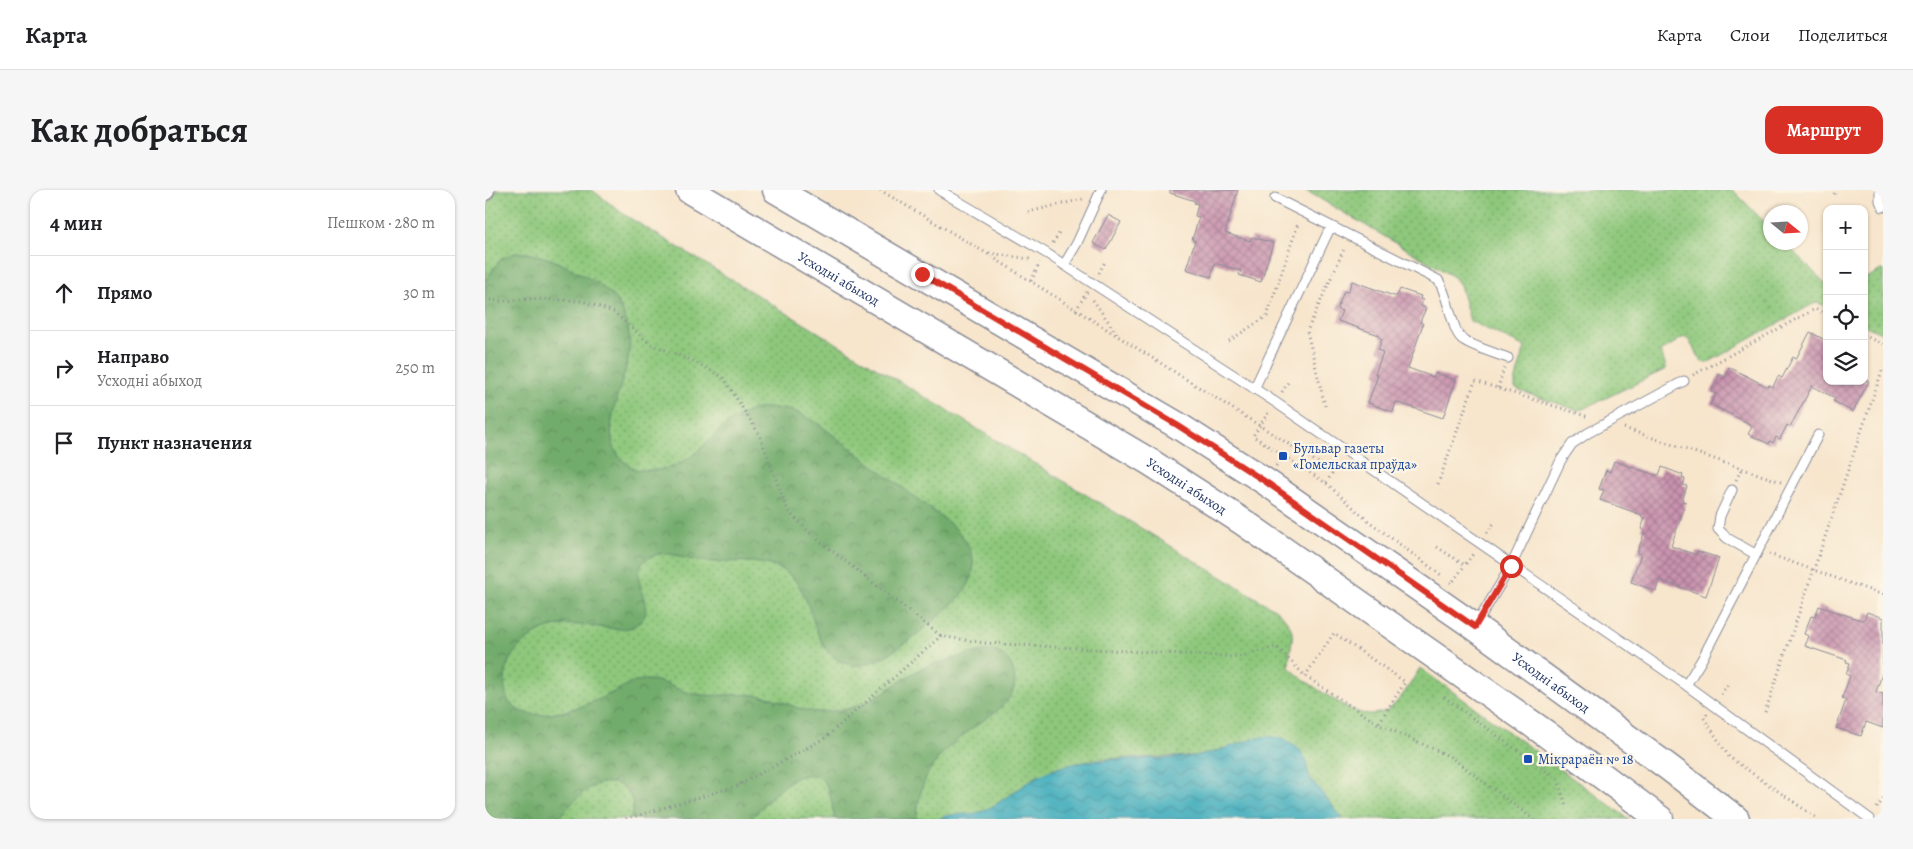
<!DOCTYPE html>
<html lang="ru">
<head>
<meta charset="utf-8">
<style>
  body { margin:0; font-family:Alegreya,serif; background:#f6f6f6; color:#202124 }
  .controls { position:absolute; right:15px; top:15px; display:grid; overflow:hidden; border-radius:10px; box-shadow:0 1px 4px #0004 }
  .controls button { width:45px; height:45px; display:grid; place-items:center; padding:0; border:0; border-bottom:1px solid #e0e0e0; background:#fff; color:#202124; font:25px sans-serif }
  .compass { position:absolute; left:1278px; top:15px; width:45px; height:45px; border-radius:50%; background:#fff; box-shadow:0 1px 4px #0004; rotate:108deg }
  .stop { position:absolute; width:15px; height:15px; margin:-11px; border:4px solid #d93025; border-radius:50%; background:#fff }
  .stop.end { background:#d93025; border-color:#fff; box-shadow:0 1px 5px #0008 }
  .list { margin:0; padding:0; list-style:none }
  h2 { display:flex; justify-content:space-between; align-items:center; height:65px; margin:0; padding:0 20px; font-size:21px }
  h2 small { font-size:16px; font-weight:400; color:#757577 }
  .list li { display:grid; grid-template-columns:32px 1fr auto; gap:15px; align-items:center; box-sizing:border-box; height:75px; padding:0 20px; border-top:1px solid #e0e0e0 }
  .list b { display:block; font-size:19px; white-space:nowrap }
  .list p { margin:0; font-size:16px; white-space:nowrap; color:#757577 }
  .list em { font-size:16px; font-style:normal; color:#757577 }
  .icon { flex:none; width:28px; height:28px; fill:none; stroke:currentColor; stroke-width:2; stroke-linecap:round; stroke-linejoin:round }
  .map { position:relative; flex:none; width:1398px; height:629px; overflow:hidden; border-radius:15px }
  header { display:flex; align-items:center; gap:30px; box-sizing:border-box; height:70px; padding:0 25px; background:#fff; border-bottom:1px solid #e0e0e0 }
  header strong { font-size:24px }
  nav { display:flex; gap:28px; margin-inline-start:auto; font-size:18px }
  .intro { display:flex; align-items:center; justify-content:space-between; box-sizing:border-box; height:120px; padding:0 30px }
  h1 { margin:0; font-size:35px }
  .button { padding:12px 22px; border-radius:15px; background:#d93025; color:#fff; font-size:18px; font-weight:700 }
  main { display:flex; gap:30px; padding:0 30px }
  aside { flex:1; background:#fff; border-radius:15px; box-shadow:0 1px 4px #0004 }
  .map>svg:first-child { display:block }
</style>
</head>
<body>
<header>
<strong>Карта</strong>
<nav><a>Карта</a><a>Слои</a><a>Поделиться</a></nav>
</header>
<div class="intro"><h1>Как добраться</h1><a class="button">Маршрут</a></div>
<main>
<aside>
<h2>4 мин<small>Пешком · 280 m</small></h2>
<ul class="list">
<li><svg class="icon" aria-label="ahead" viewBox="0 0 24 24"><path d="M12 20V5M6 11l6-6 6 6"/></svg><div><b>Прямо</b></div><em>30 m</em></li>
<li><svg class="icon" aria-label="right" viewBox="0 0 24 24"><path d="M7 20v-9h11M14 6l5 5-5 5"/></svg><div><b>Направо</b><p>Усходні абыход</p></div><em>250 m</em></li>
<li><svg class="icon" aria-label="arrive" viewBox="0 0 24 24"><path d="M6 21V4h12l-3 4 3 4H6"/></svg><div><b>Пункт назначения</b></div></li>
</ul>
</aside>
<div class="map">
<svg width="1398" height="629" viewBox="0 0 1398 629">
  <defs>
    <pattern id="grass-dots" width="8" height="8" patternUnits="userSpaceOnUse" patternTransform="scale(1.25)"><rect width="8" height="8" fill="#8ec87c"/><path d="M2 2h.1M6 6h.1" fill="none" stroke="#73a369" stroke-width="1.8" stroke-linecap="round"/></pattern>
    <pattern id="forest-crowns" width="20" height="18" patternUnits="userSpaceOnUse" patternTransform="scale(1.25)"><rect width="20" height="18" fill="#72ac6c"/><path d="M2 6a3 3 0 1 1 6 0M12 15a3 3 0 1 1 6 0" fill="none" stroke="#5d8c5c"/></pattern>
    <pattern id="water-waves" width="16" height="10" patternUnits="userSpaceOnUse" patternTransform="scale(1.25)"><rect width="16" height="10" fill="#3eacbc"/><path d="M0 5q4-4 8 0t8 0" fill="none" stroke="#338c9c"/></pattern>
    <pattern id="building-cross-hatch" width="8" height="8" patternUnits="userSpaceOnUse" patternTransform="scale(1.25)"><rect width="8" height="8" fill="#c992ad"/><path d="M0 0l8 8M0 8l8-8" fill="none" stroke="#a27890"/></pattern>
  </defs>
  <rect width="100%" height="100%" fill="#fcf5e5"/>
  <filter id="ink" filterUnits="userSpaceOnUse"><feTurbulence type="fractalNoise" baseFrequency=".02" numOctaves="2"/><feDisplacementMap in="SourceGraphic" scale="10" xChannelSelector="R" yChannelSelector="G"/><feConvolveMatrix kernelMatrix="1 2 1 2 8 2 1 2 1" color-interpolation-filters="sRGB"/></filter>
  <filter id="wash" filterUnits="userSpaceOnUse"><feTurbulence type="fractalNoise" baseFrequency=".0096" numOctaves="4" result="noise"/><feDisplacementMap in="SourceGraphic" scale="20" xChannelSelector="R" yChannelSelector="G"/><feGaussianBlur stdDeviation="1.12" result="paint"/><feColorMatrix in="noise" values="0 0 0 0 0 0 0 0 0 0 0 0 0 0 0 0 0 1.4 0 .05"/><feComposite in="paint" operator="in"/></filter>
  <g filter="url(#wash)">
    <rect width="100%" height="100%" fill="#f7e5cc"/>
    <path fill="url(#grass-dots)" stroke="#547c6d" d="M11,0H107L140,25L791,420C817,442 804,449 804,477C814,488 862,520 876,523C884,525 895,524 902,520C914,514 928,489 935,478L1144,629H858L825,588L819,566L815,560L773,548L730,562L710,566L612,569L568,579L547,589L509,616L497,622L483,626L458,627L454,629H0V19Z
      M820,0H1248L1285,38L1286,52L1300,53L1342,95V116L1332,113L1328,114L1222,173L1217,172L1203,149L1201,147L1197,148L1175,162L1181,176V179L1098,219L1092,220L1035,201L1030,198V192L1040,157L985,131L975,95L969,87Z
      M1398,79V144L1379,135V89Z"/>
    <path fill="url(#forest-crowns)" stroke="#466e65" d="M32,62C57,64 74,72 96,84C106,89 116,95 124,103C139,115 147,143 144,162C140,198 103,255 150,279C155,281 163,280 168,280C226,280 235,201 307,221C315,223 323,228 331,232L468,336C493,360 496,386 471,411C448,430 397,480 367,475C318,467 337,394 291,377C264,367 236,375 208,370C197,368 187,362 175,364C168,365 161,368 157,374C144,394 177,423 149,436C142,440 131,439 122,438C88,434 66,429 38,453C29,461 22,471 21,482C19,494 18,506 27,515C48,537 101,516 125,504C137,498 149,489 163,490C179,490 193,501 209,504C232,508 255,502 278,506C294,509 309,518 324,521C338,523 352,521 366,518C391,511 409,493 432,481C444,474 458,472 471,468C490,463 515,452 526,475C540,505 513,520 493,534C478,545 462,557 451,571C437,588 434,608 431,629H350C347,619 347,608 343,598C323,560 280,613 266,629H145C149,620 149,613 144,604C141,598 135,594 128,593C103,589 88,614 72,629H0V91L16,69Z"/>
    <path fill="url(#water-waves)" stroke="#2c6e8d" d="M782,546L800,549L815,560L819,566L825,588L858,629H454C467,621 484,627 498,621C524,610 543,587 570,579C615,564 662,572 709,566C735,563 757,550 782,546Z"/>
    <g id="blocks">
      <path fill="url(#building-cross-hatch)" d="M685,0H753L740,43L765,51L767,47L788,53L776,92L754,85L756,81L730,73L726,87L701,79L710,51L707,50L714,27L710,26L713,14L709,13L710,11L685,3Z
        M623,25L636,32L621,60L608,53Z
        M867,91L909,106H912L915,99L936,106L935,109L938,110L936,116L941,118L935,132L938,134L923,178L948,187L950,183L971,190L958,228L911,212L908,222L883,213L893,185L890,184L898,162L893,160L897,149L894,147V145L853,131L857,121L852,119L859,101L863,102Z
        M1325,142L1342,151V191H1384L1368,222L1348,211L1350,208L1327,196L1305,237L1302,235L1295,249L1291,247L1288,253L1285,251L1284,254L1263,244L1267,237L1265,234L1225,214L1231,204L1226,202L1235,184L1240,187L1244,177L1283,197L1284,195L1288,197L1293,186L1297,188L1308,167L1311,169Z
        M1129,271L1170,285H1174L1177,277L1198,285L1197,288L1200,289L1198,295L1202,296L1197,311L1201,312L1186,356L1211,365L1212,361L1234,368L1221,406L1174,390L1171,401L1146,392L1156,364L1152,363L1160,341L1156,339L1160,328L1156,327L1157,325L1115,310L1119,300L1114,299L1121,280L1125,282Z
        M1334,416L1376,430H1379L1382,422L1398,428V481L1391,502L1398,504V538L1381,532L1376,546L1351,538L1361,510L1357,508L1365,486L1361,484L1365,473L1361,472L1362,470L1320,456L1324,446L1319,444L1326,426L1330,427Z"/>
    </g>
  </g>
  <g filter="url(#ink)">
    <use href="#blocks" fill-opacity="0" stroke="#898a95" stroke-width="1"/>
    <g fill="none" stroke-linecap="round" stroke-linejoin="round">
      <g stroke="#898a95" stroke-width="11">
        <path id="service" d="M454,0L561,63L790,212L1201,495L1385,629
          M1395,0V11L1398,17
          M790,8L953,90C963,104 967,140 976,148C983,155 1012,164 1023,168
          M579,75L592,53L616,0
          M769,199L846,36
          M1247,300L1235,326L1233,339L1242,348L1270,364
          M991,435L1026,376L1076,270L1087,254L1103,243L1199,191
          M1201,495L1216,471L1333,245"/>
      </g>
      <g stroke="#898a95" stroke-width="19">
        <path id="minor" d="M0,2L1,0"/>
      </g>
      <g stroke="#898a95" stroke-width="29">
        <g id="primary">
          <path id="s1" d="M204,0L665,272L758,332L1060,543L1175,629"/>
          <path id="s2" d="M291,0L692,235L781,292L990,437L1183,577L1251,629"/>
        </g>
      </g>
      <path stroke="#898a95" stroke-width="3" stroke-dasharray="1 4" stroke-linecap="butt" d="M395,0L501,63L848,282L841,293
        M1349,4L1351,0
        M543,22L598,9
        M568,53L575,42
        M504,63L545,69
        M614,83L620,72
        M546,91L555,73
        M0,109L14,111L47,109L97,111L129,122L165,154L206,170L238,187L274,244L303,321L327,345L456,446
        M608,110L632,144
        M591,120L602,102
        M1379,145L1398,155
        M744,151L782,126L813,34
        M1208,185L1330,119L1342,125
        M1013,198L1019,178
        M797,202L804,191
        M840,216L822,141L860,57
        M783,223L768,246L841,293L882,330L956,385
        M1139,238L1296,292
        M791,276L798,266
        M1251,290L1257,278
        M953,294L990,191L1104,227
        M1002,343L1009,333
        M952,357L980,375L988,364
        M1284,364L1398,405
        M965,392L967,393L980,375
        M820,486L849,443L920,492L893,534
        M1236,504L1244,493
        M959,507L1073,590L1081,616
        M1280,522L1398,178
        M1222,524L1219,528L1244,567L1333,629
        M1392,618L1398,609
        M141,629L252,596L340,548L456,446L500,453L752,467L792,457L820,486L893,534L964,566L1048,629"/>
      <use href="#service" stroke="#fff" stroke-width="9"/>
      <use href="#minor" stroke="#fff" stroke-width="16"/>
      <use href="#primary" stroke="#fff" stroke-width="26"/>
    </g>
  </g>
  <g fill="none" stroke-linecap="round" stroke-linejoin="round" filter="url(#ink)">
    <path stroke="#d93025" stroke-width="6" d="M437,84L692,235L781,292L990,437L1026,376"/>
  </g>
  <g fill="#1a4fb4" stroke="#fcf5e5" stroke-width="2">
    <rect x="793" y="261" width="10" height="10" rx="2.5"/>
    <rect x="1038" y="564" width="10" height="10" rx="2.5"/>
  </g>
  <g text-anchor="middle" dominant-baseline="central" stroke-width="4.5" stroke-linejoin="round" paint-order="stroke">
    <g font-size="14" fill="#1b2f5e" stroke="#fcf5e5">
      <text stroke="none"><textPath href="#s1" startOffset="174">Усходні абыход</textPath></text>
      <text stroke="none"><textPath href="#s1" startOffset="579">Усходні абыход</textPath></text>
      <text stroke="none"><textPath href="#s2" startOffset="919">Усходні абыход</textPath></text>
    </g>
    <g font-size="14" fill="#164399" stroke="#fcf5e5" text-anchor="start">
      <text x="808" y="258">Бульвар газеты<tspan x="808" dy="16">«Гомельская праўда»</tspan></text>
      <text x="1053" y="569">Мікрараён № 18</text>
    </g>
  </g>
</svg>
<div class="controls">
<button>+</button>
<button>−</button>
<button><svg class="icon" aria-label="locate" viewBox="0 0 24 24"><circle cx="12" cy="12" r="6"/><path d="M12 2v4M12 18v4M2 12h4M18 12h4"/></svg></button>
<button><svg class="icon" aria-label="layers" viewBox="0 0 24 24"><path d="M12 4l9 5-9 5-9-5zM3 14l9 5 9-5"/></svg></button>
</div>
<svg class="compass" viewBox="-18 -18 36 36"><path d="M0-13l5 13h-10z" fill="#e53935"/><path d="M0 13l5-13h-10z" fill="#757577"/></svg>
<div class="stop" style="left:1026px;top:376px"></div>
<div class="stop end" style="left:437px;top:84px"></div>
</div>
</main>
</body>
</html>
